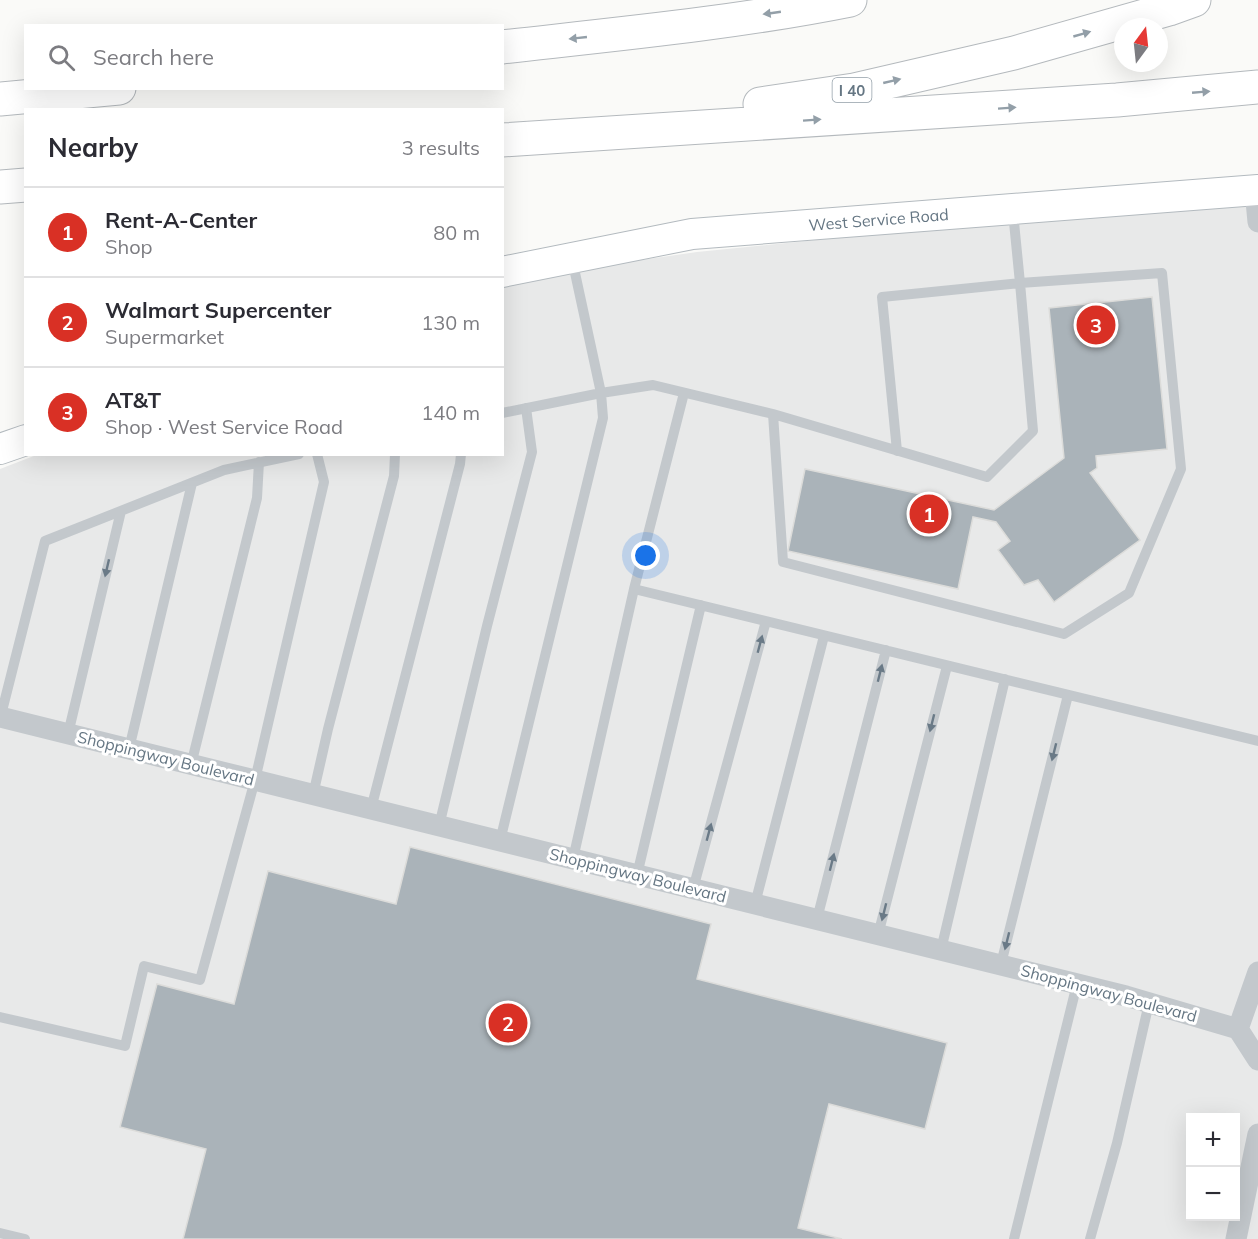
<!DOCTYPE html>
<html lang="en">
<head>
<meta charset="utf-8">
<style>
  body { margin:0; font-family:Mulish,sans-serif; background:#f2f2f3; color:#2b2b33 }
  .controls { position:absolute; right:18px; bottom:18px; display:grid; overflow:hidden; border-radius:0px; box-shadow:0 6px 24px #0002 }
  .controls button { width:54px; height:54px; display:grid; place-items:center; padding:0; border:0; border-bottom:2px solid #e1e1e2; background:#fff; color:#2b2b33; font:30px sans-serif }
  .compass { position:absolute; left:1114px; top:18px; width:54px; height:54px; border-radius:50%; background:#fff; box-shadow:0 6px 24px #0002; rotate:15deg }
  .you { position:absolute; left:646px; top:556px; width:21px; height:21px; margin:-15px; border:4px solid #fff; border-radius:50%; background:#1a73e8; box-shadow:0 0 0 9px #1a73e833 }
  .badge { display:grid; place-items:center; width:39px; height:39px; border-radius:50%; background:#d93025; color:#fff; font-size:20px; font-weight:700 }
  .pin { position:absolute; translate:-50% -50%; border:3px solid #fff; box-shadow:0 2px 6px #0006 }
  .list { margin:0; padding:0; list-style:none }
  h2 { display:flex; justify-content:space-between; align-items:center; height:78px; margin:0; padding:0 24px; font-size:26px }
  h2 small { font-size:20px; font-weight:400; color:#7c7c81 }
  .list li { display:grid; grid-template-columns:39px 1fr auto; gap:18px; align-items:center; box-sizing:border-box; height:90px; padding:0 24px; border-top:2px solid #e1e1e2 }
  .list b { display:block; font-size:22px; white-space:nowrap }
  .list p { margin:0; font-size:20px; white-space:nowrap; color:#7c7c81 }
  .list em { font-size:20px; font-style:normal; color:#7c7c81 }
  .icon { flex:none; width:33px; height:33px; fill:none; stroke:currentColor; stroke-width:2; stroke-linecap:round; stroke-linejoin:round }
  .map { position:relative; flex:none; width:1258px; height:1239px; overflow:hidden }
  .search { position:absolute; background:#fff; box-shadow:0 6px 24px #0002; left:24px; top:24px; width:480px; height:66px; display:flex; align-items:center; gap:15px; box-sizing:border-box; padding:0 21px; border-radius:0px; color:#7c7c81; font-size:22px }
  .panel { position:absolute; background:#fff; box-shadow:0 6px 24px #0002; left:24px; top:108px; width:480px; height:348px; border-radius:0px }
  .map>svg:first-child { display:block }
</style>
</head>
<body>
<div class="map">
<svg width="1258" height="1239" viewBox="0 0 1258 1239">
  <rect width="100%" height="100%" fill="#fafaf8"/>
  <path fill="#e8e9e9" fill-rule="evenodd" d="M1258,195V1239H0V469L39,454H502V281L508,279L697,252ZM1190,1118H1236V1216H1190Z"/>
  <path fill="#aab3b9" stroke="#dcdcda" stroke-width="1.5" d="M1152,297L1167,449L1096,456L1097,468L1090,473L1140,540L1054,602L1038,580L1024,585L998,550L1010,541L996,522L973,517L958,589L788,551L805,469L994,510L1064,458L1049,308Z
    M410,847L711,924L697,979L947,1043L925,1129L829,1104L798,1228L842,1239H183L206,1149L120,1127L157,984L234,1004L268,871L396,904Z"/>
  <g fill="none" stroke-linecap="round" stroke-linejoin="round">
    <g stroke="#b3babf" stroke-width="32">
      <g id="secondary">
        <path id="s1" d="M502,272L692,234L1258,190"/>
        <path d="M0,449L26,440"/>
      </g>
    </g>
    <g stroke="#b4b9bd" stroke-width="35">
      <path id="motorway" d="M502,47C618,34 735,23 850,0
        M0,99L119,88
        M760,104L854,90L1014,53L1169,9L1194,0
        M502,140L1117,100L1258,87
        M0,187L26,185"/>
    </g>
    <path stroke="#c3c8cc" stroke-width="10" d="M502,413L601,393L572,259
      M897,451L882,297L1020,283L1033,431L987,477L773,414L783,562L1064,634L1129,593L1181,469L1162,273L1020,283L1013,212
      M634,589L1258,741
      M0,719L45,541L224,470L299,454
      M68,734L121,511
      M129,749L192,483
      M191,765L257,498L259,462
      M313,795L328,729L394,476L395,454
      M371,809L460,464L461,454
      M439,826L487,626L532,452L526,408
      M500,841L603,418L601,393L653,385L773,414
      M573,859L634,589L684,393
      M637,875L701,605
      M693,889L766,621
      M755,904L824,636
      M817,919L886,650
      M878,935L947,666
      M941,950L1005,679
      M1001,964L1068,695
      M0,1017L125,1046L144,966L200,980L255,780L324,482L317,454
      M0,1233L25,1239
      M1014,1239L1077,984
      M1090,1239L1117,1143L1149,1003"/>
    <path stroke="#c3c8cc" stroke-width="21" d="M1255,190L1258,222
      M0,717L1126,996L1238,1029L1258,1060
      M1238,1029L1258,972
      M1236,1239L1258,1134"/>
    <use href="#secondary" stroke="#fff" stroke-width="30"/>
    <use href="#motorway" stroke="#fff" stroke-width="33"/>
  </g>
  <defs><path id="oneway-solid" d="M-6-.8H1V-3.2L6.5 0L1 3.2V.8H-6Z" transform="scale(1.5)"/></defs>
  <g fill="#939fa8">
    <use href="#oneway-solid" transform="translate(772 13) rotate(172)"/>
    <use href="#oneway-solid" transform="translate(1082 34) rotate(-16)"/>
    <use href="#oneway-solid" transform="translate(578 38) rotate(174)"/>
    <use href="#oneway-solid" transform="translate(892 81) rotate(-13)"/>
    <use href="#oneway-solid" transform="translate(1201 92) rotate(-5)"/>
    <use href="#oneway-solid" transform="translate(1007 108) rotate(-4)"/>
    <use href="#oneway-solid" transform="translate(812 120) rotate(-4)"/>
  </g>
  <g fill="#6a7a87">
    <use href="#oneway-solid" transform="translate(107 568) rotate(103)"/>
    <use href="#oneway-solid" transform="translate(760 644) rotate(-75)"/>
    <use href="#oneway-solid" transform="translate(880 673) rotate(-76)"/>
    <use href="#oneway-solid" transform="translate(932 723) rotate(104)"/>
    <use href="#oneway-solid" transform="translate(1054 752) rotate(104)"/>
    <use href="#oneway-solid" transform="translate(709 832) rotate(-75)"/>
    <use href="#oneway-solid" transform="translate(832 862) rotate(-76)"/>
    <use href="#oneway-solid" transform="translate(884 912) rotate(104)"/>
    <use href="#oneway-solid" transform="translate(1007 941) rotate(104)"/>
  </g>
  <g text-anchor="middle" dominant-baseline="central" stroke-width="6" stroke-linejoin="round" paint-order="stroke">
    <rect fill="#fff" stroke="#939fa8" stroke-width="1.5" x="832.5" y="78" width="39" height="24" rx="4.5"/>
    <g font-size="15" font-weight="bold" fill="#657683">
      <text x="852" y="90">I 40</text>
    </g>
    <g font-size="16" fill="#657683" stroke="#fff">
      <text stroke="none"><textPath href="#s1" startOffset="381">West Service Road</textPath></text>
      <text transform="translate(166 758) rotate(14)">Shoppingway Boulevard</text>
      <text transform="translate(638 875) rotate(14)">Shoppingway Boulevard</text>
      <text transform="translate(1109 993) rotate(15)">Shoppingway Boulevard</text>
    </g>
  </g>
</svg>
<div class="controls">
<button>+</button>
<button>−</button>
</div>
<svg class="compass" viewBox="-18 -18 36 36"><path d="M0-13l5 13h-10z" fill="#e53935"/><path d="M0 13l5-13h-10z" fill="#7c7c81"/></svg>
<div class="you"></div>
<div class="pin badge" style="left:929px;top:514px">1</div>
<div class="pin badge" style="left:508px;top:1023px">2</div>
<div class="pin badge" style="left:1096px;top:325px">3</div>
<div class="search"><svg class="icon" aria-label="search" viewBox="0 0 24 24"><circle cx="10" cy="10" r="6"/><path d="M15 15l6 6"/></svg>Search here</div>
<section class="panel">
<h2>Nearby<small>3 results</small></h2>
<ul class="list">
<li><span class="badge">1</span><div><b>Rent-A-Center</b><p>Shop</p></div><em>80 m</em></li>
<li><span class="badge">2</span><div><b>Walmart Supercenter</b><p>Supermarket</p></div><em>130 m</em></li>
<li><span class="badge">3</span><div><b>AT&amp;T</b><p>Shop · West Service Road</p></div><em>140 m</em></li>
</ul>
</section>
</div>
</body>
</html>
